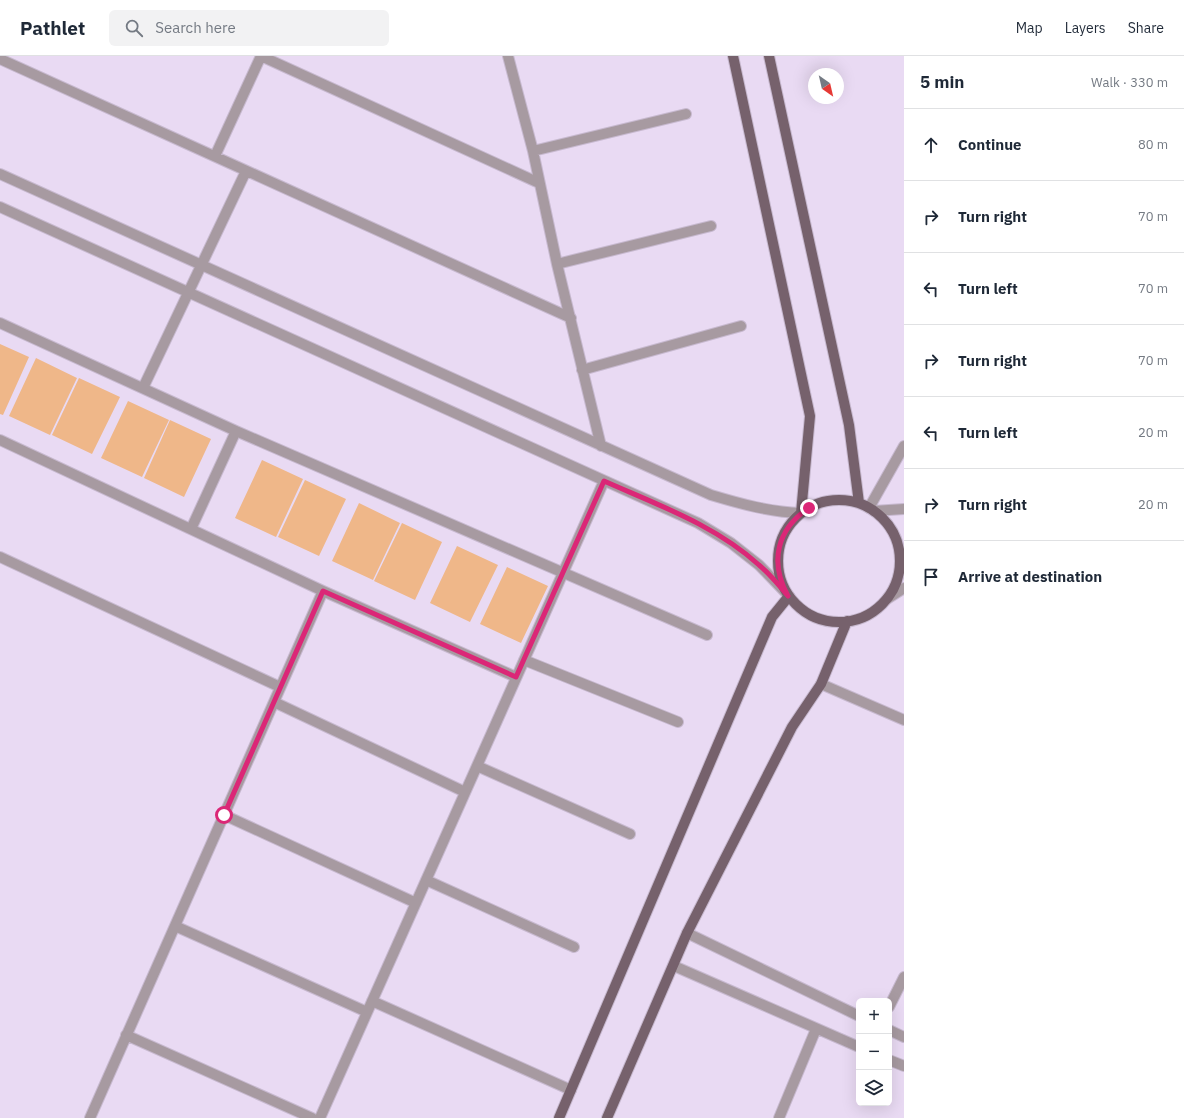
<!DOCTYPE html>
<html lang="en">
<head>
<meta charset="utf-8">
<style>
  body { margin:0; font-family:"IBM Plex Sans",sans-serif; background:#f2f2f3; color:#1f2937 }
  .controls { position:absolute; right:12px; bottom:12px; display:grid; overflow:hidden; border-radius:6px; box-shadow:0 4px 16px #0002 }
  .controls button { width:36px; height:36px; display:grid; place-items:center; padding:0; border:0; border-bottom:1px solid #e0e1e3; background:#fff; color:#1f2937; font:20px sans-serif }
  .compass { position:absolute; left:808px; top:12px; width:36px; height:36px; border-radius:50%; background:#fff; box-shadow:0 4px 16px #0002; rotate:146deg }
  .stop { position:absolute; width:12px; height:12px; margin:-9px; border:3px solid #db2777; border-radius:50%; background:#fff }
  .stop.end { background:#db2777; border-color:#fff; box-shadow:0 1px 4px #0008 }
  .list { margin:0; padding:0; list-style:none }
  h2 { display:flex; justify-content:space-between; align-items:center; height:52px; margin:0; padding:0 16px; font-size:17px }
  h2 small { font-size:13px; font-weight:400; color:#747a83 }
  .list li { display:grid; grid-template-columns:26px 1fr auto; gap:12px; align-items:center; box-sizing:border-box; height:72px; padding:0 16px; border-top:1px solid #e0e1e3 }
  .list b { display:block; font-size:15px; white-space:nowrap }
  .list em { font-size:13px; font-style:normal; color:#747a83 }
  .icon { flex:none; width:22px; height:22px; fill:none; stroke:currentColor; stroke-width:2; stroke-linecap:round; stroke-linejoin:round }
  .map { position:relative; flex:none; width:904px; height:1062px; overflow:hidden }
  header { display:flex; align-items:center; gap:24px; box-sizing:border-box; height:56px; padding:0 20px; background:#fff; border-bottom:1px solid #e0e1e3 }
  header strong { font-size:19px }
  nav { display:flex; gap:22px; margin-inline-start:auto; font-size:14px }
  .search { width:280px; height:36px; background:#f2f2f3; display:flex; align-items:center; gap:10px; box-sizing:border-box; padding:0 14px; border-radius:6px; color:#747a83; font-size:15px }
  main { display:flex }
  aside { flex:1; background:#fff }
  .map>svg:first-child { display:block }
</style>
</head>
<body>
<header>
<strong>Pathlet</strong>
<div class="search"><svg class="icon" aria-label="search" viewBox="0 0 24 24"><circle cx="10" cy="10" r="6"/><path d="M15 15l6 6"/></svg>Search here</div>
<nav><a>Map</a><a>Layers</a><a>Share</a></nav>
</header>
<main>
<div class="map">
<svg width="904" height="1062" viewBox="0 0 904 1062">
  <rect width="100%" height="100%" fill="#e9daf3"/>
  <path fill="#efb789" d="M0,288L29,301L3,359L0,358Z
    M36,302L77,322L50,379L9,360Z
    M79,322L120,341L92,398L52,379Z
    M128,345L169,364L142,421L101,402Z
    M170,364L211,383L184,441L144,422Z
    M262,404L303,423L276,481L235,462Z
    M305,424L346,443L319,500L278,481Z
    M359,447L400,467L373,524L332,505Z
    M402,467L442,486L415,544L374,525Z
    M457,490L498,509L470,566L430,547Z
    M507,511L548,530L521,587L480,568Z"/>
  <g fill="none" stroke-linecap="round" stroke-linejoin="round">
    <g stroke="#c7b9cf" stroke-width="12">
      <path id="minor" d="M261,0L539,127
        M508,0L533,95L557,208L601,390
        M0,3L571,262
        M533,95L686,58
        M215,100L261,0
        M0,118L711,439C741,448 770,456 801,457
        M0,151L698,467L731,487L759,509L789,540
        M557,208L711,170
        M0,267L236,375L707,579
        M582,314L741,270
        M143,332L246,115
        M0,384L323,535L516,621
        M869,452L904,390
        M874,455L904,453
        M191,473L236,375
        M0,501L280,631
        M887,543L904,532
        M524,604L678,666
        M821,628L904,664
        M274,646L465,736
        M477,710L630,778
        M224,759L416,847
        M426,824L574,891
        M175,870L367,956
        M687,877L859,960
        M674,910L859,991
        M372,945L571,1034
        M889,951L904,921
        M889,974L904,981
        M126,979L312,1062
        M889,1004L904,1010
        M90,1062L323,535
        M320,1062L604,425
        M779,1062L816,973"/>
    </g>
    <g stroke="#c7b9cf" stroke-width="12">
      <path id="major" d="M733,0L810,360L801,457
        M769,0L849,369L859,447
        M778 505a61 61 0 1 1 122 0a61 61 0 1 1-122 0Z
        M559,1062L772,561L789,540
        M607,1062L687,877L792,671L821,628L847,565"/>
    </g>
    <use href="#minor" stroke="#a79aa1" stroke-width="10"/>
    <use href="#major" stroke="#76616c" stroke-width="10"/>
  </g>
  <g fill="none" stroke-linecap="round" stroke-linejoin="round">
    <path stroke="#db2777" stroke-width="5" d="M224,759L323,535L516,621L604,425C658,449 715,469 759,509C770,518 779,529 788,540C769,506 777,473 809,452"/>
  </g>
</svg>
<div class="controls">
<button>+</button>
<button>−</button>
<button><svg class="icon" aria-label="layers" viewBox="0 0 24 24"><path d="M12 4l9 5-9 5-9-5zM3 14l9 5 9-5"/></svg></button>
</div>
<svg class="compass" viewBox="-18 -18 36 36"><path d="M0-13l5 13h-10z" fill="#e53935"/><path d="M0 13l5-13h-10z" fill="#747a83"/></svg>
<div class="stop" style="left:224px;top:759px"></div>
<div class="stop end" style="left:809px;top:452px"></div>
</div>
<aside>
<h2>5 min<small>Walk · 330 m</small></h2>
<ul class="list">
<li><svg class="icon" aria-label="ahead" viewBox="0 0 24 24"><path d="M12 20V5M6 11l6-6 6 6"/></svg><div><b>Continue</b></div><em>80 m</em></li>
<li><svg class="icon" aria-label="right" viewBox="0 0 24 24"><path d="M7 20v-9h11M14 6l5 5-5 5"/></svg><div><b>Turn right</b></div><em>70 m</em></li>
<li><svg class="icon" aria-label="left" viewBox="0 0 24 24"><path d="M17 20v-9H6M10 6l-5 5 5 5"/></svg><div><b>Turn left</b></div><em>70 m</em></li>
<li><svg class="icon" aria-label="right" viewBox="0 0 24 24"><path d="M7 20v-9h11M14 6l5 5-5 5"/></svg><div><b>Turn right</b></div><em>70 m</em></li>
<li><svg class="icon" aria-label="left" viewBox="0 0 24 24"><path d="M17 20v-9H6M10 6l-5 5 5 5"/></svg><div><b>Turn left</b></div><em>20 m</em></li>
<li><svg class="icon" aria-label="right" viewBox="0 0 24 24"><path d="M7 20v-9h11M14 6l5 5-5 5"/></svg><div><b>Turn right</b></div><em>20 m</em></li>
<li><svg class="icon" aria-label="arrive" viewBox="0 0 24 24"><path d="M6 21V4h12l-3 4 3 4H6"/></svg><div><b>Arrive at destination</b></div></li>
</ul>
</aside>
</main>
</body>
</html>
